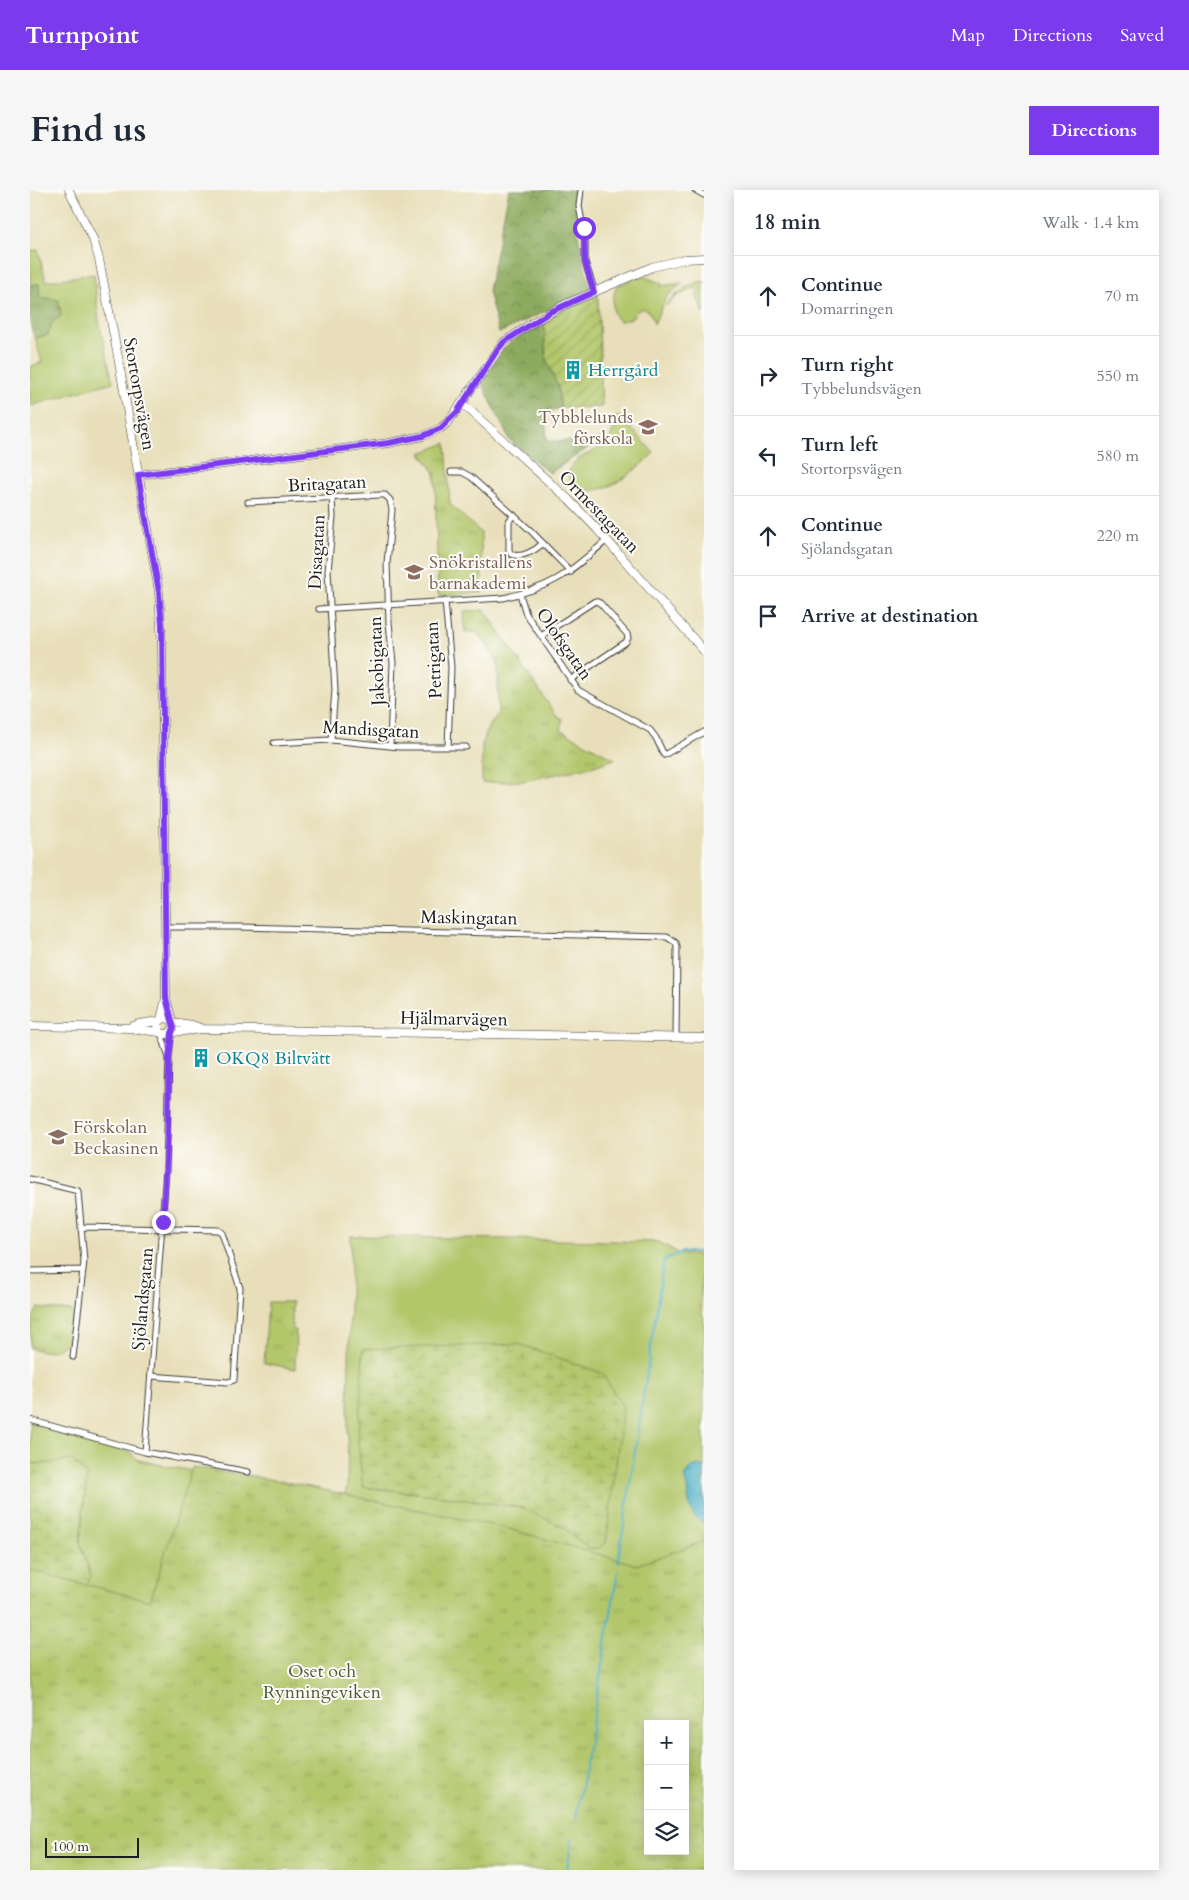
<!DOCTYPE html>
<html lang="en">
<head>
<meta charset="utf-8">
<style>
  body { margin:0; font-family:Cardo,serif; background:#f6f6f7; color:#1f2937 }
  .controls { position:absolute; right:15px; bottom:15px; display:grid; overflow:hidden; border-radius:0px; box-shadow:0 2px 12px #0003 }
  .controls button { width:45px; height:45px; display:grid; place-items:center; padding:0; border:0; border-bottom:1px solid #e0e1e3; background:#fff; color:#1f2937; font:25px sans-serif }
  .scale { position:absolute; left:15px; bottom:12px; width:94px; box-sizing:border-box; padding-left:5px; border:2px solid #1c1c1c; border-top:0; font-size:14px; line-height:18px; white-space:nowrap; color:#1c1c1c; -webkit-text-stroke:4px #fdfcf7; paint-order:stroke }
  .stop { position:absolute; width:15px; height:15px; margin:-11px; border:4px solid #7c3aed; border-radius:50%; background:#fff }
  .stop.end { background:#7c3aed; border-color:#fff; box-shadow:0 1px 5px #0008 }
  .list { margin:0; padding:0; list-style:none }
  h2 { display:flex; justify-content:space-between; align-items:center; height:65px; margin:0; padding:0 20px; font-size:21px }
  h2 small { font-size:16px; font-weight:400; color:#747a83 }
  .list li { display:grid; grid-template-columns:32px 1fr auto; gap:15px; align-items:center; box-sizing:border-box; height:80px; padding:0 20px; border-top:1px solid #e0e1e3 }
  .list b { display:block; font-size:19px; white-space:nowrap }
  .list p { margin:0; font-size:16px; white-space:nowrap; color:#747a83 }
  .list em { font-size:16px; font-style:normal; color:#747a83 }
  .icon { flex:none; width:28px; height:28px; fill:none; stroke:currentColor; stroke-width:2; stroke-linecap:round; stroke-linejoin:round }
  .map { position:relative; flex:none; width:674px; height:1680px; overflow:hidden; border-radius:0px }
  header { display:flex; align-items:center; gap:30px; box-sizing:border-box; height:70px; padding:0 25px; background:#7c3aed; color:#fff }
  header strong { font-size:24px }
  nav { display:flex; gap:28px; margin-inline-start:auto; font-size:18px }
  .intro { display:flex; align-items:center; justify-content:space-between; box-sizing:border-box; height:120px; padding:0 30px }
  h1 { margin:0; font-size:35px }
  .button { padding:12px 22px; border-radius:0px; background:#7c3aed; color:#fff; font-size:18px; font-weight:700 }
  main { display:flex; gap:30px; padding:0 30px }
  aside { flex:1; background:#fff; border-radius:0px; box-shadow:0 2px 12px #0003 }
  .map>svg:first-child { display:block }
</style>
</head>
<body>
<header>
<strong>Turnpoint</strong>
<nav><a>Map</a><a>Directions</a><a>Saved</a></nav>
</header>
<div class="intro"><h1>Find us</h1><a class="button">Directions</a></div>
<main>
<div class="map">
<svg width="674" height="1680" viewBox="0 0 674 1680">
  <defs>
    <pattern id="forest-crowns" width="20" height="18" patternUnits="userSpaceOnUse" patternTransform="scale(1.25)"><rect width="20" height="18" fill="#8dab5e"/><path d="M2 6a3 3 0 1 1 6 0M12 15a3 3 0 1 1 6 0" fill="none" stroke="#728a4d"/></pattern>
    <pattern id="wetland-marsh" width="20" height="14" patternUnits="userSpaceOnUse" patternTransform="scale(1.25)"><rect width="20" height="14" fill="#b2c66a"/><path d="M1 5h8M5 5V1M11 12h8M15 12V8" fill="none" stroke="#98aa5b"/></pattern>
    <pattern id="park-tufts" width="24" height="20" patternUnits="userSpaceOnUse" patternTransform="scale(1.25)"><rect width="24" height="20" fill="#b2c66a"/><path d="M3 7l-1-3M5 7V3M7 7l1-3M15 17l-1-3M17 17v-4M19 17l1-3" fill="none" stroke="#98aa5b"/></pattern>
    <pattern id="garden-furrows" width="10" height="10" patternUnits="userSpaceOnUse" patternTransform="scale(1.25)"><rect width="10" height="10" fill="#b2c66a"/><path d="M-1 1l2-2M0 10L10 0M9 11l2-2" fill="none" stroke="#98aa5b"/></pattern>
    <pattern id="water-ripples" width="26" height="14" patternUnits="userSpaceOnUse" patternTransform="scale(1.25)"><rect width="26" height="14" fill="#44adc3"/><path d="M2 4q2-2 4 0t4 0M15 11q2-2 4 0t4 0" fill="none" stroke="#388c9e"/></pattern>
  </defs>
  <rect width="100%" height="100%" fill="#fdfcf7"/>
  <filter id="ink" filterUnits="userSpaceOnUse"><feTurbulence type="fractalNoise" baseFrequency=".02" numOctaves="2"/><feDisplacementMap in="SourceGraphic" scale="10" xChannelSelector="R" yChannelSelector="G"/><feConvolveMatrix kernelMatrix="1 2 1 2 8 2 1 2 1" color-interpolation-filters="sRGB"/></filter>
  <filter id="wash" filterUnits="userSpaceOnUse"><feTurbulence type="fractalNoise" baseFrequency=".0096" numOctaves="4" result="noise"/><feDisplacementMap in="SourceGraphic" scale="20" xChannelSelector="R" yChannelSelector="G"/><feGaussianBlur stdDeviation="1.12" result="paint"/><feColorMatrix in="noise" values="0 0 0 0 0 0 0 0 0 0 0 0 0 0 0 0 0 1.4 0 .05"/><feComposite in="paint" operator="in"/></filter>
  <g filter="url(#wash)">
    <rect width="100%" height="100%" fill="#e8dfba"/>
    <path fill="#b2c66a" stroke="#677143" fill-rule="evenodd" d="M8,60L16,91L64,84L69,132L83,192L0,216V177L12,172L5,148L18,145L9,107V94L0,95V61Z
      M608,87H615L631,93V96L653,93L637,106L624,134C622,126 616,113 606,122C602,126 606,125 601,128C597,130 593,131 589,131C580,125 582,105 587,96Z
      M674,91V124L666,105L669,102L666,98L647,106L635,116C645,104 658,93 674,91Z
      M586,227H591L624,263C601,283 585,301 553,301L539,288C536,266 565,265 576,253C583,245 584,237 586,227Z
      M321,1046L629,1052L650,1064L674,1065C674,1083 666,1113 674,1128V1371L0,1442L61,1386L50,1352L57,1285L0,1272V1232L100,1262L108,1270L211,1291L217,1285L314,1307L317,1296ZM593,1217L559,1359L533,1337L493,1318L414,1306L333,1297Z"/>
    <path fill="url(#forest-crowns)" stroke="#54643d" d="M479,0H547C542,34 553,67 561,100L469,143L458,101Z
      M9,94L10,107L29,110L31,126L22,133L18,145L5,148L0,134V95Z
      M514,129L516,168L528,197L531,218L515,222L517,251H554L573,248L520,283L479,249L451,191L475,157Z"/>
    <path fill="url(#wetland-marsh)" stroke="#677143" d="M489,1154L572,1183L593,1217L576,1353L569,1358L559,1359L533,1337L493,1318L414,1306L333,1297L328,1252L333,1159Z
      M43,1270L57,1285L50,1352L61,1386L43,1423L0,1442V1272L5,1274Z"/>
    <path fill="url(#park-tufts)" stroke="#677143" fill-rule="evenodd" d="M416,253L420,314L451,343L452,403L408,405L405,283L391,263Z
      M455,420L526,525L532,529L531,540L585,569L564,576L494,591L452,593V554L459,535L468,524V472L447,442H435L434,421Z
      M238,1112H262V1139L266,1140L265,1179L234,1173Z
      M8,1118L43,1121L39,1151C24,1163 18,1163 0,1158C0,1143 0,1131 8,1118Z
      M162,1277L251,1291L475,1338L607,1375L674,1351V1680H0V1380L120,1411ZM618,1534H655V1661H618Z"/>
    <path fill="url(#garden-furrows)" stroke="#677143" d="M568,105L572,217L531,218L528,197L516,168L514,129Z"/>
    <path fill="url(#water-ripples)" stroke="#306470" d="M668,1275L674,1276V1334C654,1322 661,1306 654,1287L660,1278Z"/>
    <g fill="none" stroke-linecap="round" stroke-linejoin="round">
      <path stroke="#44adc3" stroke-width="2" d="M588,1373L634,1070L652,1062H674
        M546,1628L588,1381
        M537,1680L542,1647"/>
    </g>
  </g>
  <g filter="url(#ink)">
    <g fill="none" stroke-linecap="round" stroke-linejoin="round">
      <g stroke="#3b3934" stroke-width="7">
        <path id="street" d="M551,0L549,16L555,48V72L565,102
          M665,0L674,5
          M421,282H432L441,287L500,340L541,382
          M218,312L350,305H355L360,310L362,320L357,373L359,432L363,473L360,555
          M484,325L479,331V360L481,364C491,369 506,360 513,353
          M490,404L496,424L548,500L620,540L626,548L634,565L674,542
          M415,411L421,477L418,557
          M289,419L473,408C524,397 539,383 577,350
          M511,446L565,411L570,413L597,444L598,448L596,452L540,490
          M301,550L305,500L298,381L303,327L302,307
          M244,553L301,550L369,557H436
          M135,737H207L637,747L646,753L647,757L646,848
          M131,843L139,867
          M0,989L48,1001L54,1071L43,1167
          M51,1037L188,1040L192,1043L210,1098L204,1190L198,1192L121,1186
          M0,1081L52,1080
          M0,1230L115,1262L218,1282
          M115,1262L136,981L139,867L141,843"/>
      </g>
      <g stroke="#3b3934" stroke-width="9">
        <path id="secondary" d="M39,0L63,49L69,69L88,167L129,402L132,455L136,808L131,830
          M433,214L539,310L567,339L674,461
          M108,285L359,253L393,246L411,238L419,231L474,152L505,131L534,115L622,77L655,69L674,68
          M136,808L144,838L139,844H134L129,842L128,834C131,828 136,827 141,830
          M143,832L162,835L173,839
          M0,836L99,838L129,842
          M101,837L109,834L129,831
          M143,842L173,839L674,848"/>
      </g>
      <use href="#street" stroke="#fff" stroke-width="5"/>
      <use href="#secondary" stroke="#fff" stroke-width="8"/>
    </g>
  </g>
  <g fill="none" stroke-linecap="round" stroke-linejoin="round" filter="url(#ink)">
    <path stroke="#7c3aed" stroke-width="6" d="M133,1032L138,936L139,867L142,843L144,838L136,808L132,435L129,402L108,285L359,253L393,246L411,238L427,222L466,162L474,152L520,122L564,102L555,72L554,38"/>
  </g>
  <defs>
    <g id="building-bare" transform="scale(1.5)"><path d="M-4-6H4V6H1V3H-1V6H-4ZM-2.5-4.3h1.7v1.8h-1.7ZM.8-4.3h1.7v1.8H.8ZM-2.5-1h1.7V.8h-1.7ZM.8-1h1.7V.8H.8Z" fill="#0f9aa8" stroke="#fdfcf7" stroke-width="2.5" paint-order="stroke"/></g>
    <g id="school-bare" transform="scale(1.5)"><path d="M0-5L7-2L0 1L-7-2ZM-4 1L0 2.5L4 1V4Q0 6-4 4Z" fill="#8d6e63" stroke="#fdfcf7" stroke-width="2.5" paint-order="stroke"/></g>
  </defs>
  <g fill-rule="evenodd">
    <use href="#building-bare" x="543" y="180"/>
    <use href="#school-bare" x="618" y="237"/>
    <use href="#school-bare" x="384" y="382"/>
    <use href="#building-bare" x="171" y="868"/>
    <use href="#school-bare" x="28" y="947"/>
  </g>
  <g text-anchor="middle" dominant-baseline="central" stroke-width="4" stroke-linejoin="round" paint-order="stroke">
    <g font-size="18" fill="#0d838f" stroke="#fdfcf7" text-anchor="start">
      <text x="558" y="180">Herrgård</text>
      <text x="186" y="868">OKQ8 Biltvätt</text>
    </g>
    <g font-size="18" fill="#1c1c1c" stroke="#fdfcf7">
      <text transform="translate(109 204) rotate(80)">Stortorpsvägen</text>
      <text transform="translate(297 294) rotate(-3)">Britagatan</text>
      <text transform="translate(569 322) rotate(46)">Ormestagatan</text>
      <text transform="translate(287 362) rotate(-87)">Disagatan</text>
      <text transform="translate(534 454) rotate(55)">Olofsgatan</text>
      <text transform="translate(404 470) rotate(-93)">Petrigatan</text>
      <text transform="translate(347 471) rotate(-92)">Jakobigatan</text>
      <text transform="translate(341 540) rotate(3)">Mandisgatan</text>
      <text transform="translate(439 728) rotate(1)">Maskingatan</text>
      <text transform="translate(424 829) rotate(1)">Hjälmarvägen</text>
      <text transform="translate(113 1109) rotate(-85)">Sjölandsgatan</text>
    </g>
    <g font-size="18" fill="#785e54" stroke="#fdfcf7" text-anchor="start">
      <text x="603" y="227" text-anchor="end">Tybblelunds<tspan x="603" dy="21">förskola</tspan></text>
      <text x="399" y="372">Snökristallens<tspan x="399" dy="21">barnakademi</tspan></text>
      <text x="43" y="937">Förskolan<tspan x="43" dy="21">Beckasinen</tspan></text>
    </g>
    <g font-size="18" fill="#505837" stroke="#fdfcf7">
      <text x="292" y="1481">Oset och<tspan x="292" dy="21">Rynningeviken</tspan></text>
    </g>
  </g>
</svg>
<div class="controls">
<button>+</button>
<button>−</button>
<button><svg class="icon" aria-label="layers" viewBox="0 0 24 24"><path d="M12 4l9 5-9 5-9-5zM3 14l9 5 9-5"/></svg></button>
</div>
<div class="scale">100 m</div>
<div class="stop" style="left:554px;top:38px"></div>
<div class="stop end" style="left:133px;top:1032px"></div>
</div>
<aside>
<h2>18 min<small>Walk · 1.4 km</small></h2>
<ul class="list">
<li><svg class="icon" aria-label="ahead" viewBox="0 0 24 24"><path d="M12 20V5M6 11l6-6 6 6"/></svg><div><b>Continue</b><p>Domarringen</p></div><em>70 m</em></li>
<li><svg class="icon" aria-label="right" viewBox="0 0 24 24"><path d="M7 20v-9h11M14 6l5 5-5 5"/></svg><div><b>Turn right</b><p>Tybbelundsvägen</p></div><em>550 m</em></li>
<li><svg class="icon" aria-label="left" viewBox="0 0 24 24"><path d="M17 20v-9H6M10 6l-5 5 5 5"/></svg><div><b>Turn left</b><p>Stortorpsvägen</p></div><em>580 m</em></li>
<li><svg class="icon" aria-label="ahead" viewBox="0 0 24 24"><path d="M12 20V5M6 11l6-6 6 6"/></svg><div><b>Continue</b><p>Sjölandsgatan</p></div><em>220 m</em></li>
<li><svg class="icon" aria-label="arrive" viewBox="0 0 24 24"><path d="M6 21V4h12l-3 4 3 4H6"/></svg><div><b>Arrive at destination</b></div></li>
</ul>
</aside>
</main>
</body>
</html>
